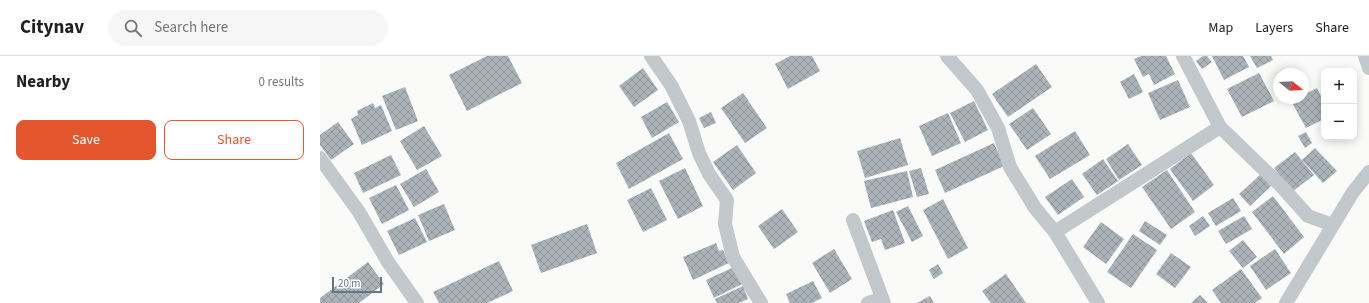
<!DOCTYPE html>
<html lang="en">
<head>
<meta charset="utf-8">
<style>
  body { margin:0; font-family:"Source Sans 3",sans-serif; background:#f6f6f6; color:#202124 }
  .controls { position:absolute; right:12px; top:12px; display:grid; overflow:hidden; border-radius:8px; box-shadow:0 2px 10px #0003 }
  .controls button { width:36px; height:36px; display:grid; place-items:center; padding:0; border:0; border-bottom:1px solid #e0e0e0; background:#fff; color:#202124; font:20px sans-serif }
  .compass { position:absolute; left:953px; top:12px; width:36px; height:36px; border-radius:50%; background:#fff; box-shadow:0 2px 10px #0003; rotate:108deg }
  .scale { position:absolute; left:12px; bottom:10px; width:50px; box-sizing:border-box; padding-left:4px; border:2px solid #657683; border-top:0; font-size:11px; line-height:14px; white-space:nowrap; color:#657683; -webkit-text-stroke:3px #fff; paint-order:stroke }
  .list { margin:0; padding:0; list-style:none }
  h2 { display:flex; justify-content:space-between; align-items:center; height:52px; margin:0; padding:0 16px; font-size:17px }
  h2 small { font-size:13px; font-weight:400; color:#757577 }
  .actions { display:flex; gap:8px; padding:12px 16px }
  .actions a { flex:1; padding:9px 0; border:1px solid #e4572e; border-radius:8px; text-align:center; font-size:14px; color:#e4572e }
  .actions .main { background:#e4572e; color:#fff }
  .icon { flex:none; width:22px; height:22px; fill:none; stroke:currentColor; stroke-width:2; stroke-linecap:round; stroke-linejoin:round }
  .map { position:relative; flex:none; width:1049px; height:247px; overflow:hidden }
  header { display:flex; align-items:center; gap:24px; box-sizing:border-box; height:56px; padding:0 20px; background:#fff; border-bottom:1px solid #e0e0e0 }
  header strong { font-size:19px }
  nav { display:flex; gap:22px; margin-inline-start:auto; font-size:14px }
  .search { width:280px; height:36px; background:#f6f6f6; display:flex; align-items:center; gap:10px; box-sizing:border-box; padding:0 14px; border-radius:22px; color:#757577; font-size:15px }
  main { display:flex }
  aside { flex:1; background:#fff }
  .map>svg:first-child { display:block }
</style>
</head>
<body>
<header>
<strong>Citynav</strong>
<div class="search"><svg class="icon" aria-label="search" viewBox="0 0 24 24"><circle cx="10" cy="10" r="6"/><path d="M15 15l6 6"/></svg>Search here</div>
<nav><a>Map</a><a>Layers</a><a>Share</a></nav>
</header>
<main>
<aside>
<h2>Nearby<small>0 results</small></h2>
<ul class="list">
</ul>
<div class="actions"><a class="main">Save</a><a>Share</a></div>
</aside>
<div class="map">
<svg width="1049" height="247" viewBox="0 0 1049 247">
  <defs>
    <pattern id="building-cross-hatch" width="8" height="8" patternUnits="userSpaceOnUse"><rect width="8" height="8" fill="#aab3b9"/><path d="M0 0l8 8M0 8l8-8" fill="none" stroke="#8e969c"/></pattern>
  </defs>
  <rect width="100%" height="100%" fill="#fafaf8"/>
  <path fill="url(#building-cross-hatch)" d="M167,0H188L202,27L147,55L129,19Z
    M470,0H492L500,15L468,33L455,8Z
    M821,0H846L855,18L834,29L829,18L823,21L814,3Z
    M883,0H887L892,6L882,13L876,5Z
    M892,0H923L929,11L904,24Z
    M930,0H951L953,4L937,12Z
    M716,8L732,31L688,61L672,38Z
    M323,12L338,34L314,51L299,30Z
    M939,17L954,45L922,61L907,33Z
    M814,18L823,36L809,43L800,26Z
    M858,24L870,51L840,64L828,37Z
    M85,31L98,65L76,74L62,40Z
    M997,32L1004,46V63L986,72L971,45L977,42H983V39Z
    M423,37L447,72L425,87L401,52Z
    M654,45L668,74L645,86L630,57Z
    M347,46L359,66L332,82L321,61Z
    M53,47L55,52L61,49L72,75L42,89L31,63L38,59L37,55Z
    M713,52L731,78L707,94L689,68Z
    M391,56L396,67L384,72L379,62Z
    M628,57L641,87L612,100L599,70Z
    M18,66L34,88L11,104L0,89V79Z
    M104,70L122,100L97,114L80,85Z
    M755,75L770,99L730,123L715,100Z
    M986,76L992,87L985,92L978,80Z
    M349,77L363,103L309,133L296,107Z
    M580,82L588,109L545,122L537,95Z
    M674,87L684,110L625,137L615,114Z
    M808,88L822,109L799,124L786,103Z
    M417,89L436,117L413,134L393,106Z
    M995,92L1017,115L1003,127L982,104Z
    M975,96L994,119L972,136L954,112Z
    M871,97L894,129L873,145L850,113Z
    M71,99L81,119L43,137L34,117Z
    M783,103L798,125L777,139L762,118Z
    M365,112L383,150L358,163L339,125Z
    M601,112L609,138L597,141L589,115Z
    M106,113L119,136L94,151L80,128Z
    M847,114L875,156L851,173L822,131Z
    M587,115L593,141L551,152L544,125Z
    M941,118L951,130L930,150L919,138Z
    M752,123L764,141L738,159L725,141Z
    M76,129L89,154L62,168L49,142Z
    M331,132L347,164L323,176L307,144Z
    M953,140L984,181L964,198L932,156Z
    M913,142L921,155L896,170L888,157Z
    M623,143L648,192L628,203L603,154Z
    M124,148L135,174L109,185L98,159Z
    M588,150L603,180L592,186L576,156Z
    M462,153L478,176L454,193L438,170Z
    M573,154L585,187L565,194L561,183L552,186L544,165Z
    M883,160L890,170L875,180L869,170Z
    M924,160L932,173L906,188L898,175Z
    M95,162L107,186L79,199L67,175Z
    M825,165L847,179L840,189L819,175Z
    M781,166L804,183L786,208L763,191Z
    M267,168L277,197L221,217L211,189Z
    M813,178L837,194L811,232L787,216Z
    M923,184L937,201L923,212L909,195Z
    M396,187L399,195L403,194L409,207L373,224L363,201Z
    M514,193L532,223L510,237L492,207Z
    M955,193L971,217L946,234L930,210Z
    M851,197L871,211L855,232L836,218Z
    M179,205L193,235L167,247H119L113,236Z
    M48,206L64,228L39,247H0V242Z
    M618,208L623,217L614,223L609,214Z
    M414,211L422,228L394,242L386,224Z
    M921,213L942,242L935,247H901L892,234Z
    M686,218L706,247H671L662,235Z
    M493,225L502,242L492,247H470L466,238Z
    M423,230L428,243L419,247H397L395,243Z
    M880,239L888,247H871Z
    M610,240L614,247H597Z"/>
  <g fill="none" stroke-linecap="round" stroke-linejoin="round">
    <path stroke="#c3c8cc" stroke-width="14" d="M331,0L351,29L369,65L379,97L389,118L407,144L405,168L413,201L441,247
      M627,0L657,34L678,72L690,111L715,152L735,176L778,247
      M863,0L900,71L961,130L988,160L1013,169
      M1045,0L1049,12
      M0,102L39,156L68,206L97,247
      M533,164L564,247
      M735,176L900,71
      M548,247L562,243
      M966,247L1033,136L1049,116"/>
  </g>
</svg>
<div class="controls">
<button>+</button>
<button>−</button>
</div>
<svg class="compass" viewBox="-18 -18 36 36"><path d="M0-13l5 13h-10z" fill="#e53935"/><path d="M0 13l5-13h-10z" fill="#757577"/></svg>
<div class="scale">20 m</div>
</div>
</main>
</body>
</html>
